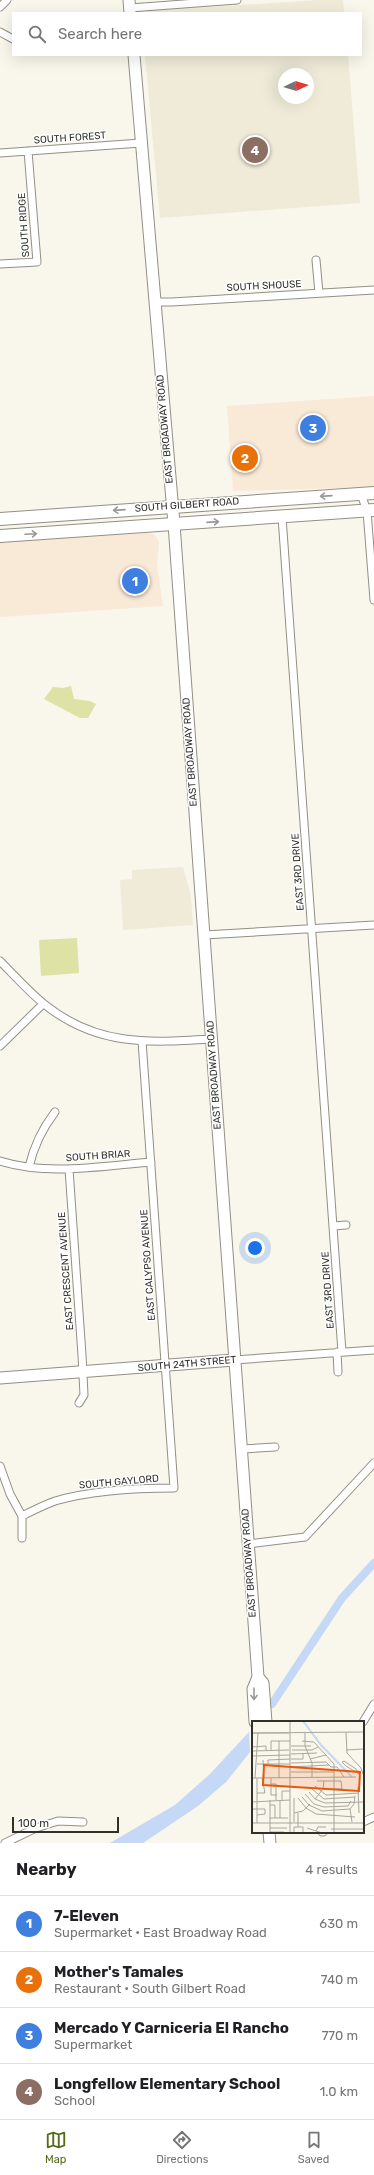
<!DOCTYPE html>
<html lang="en">
<head>
<meta charset="utf-8">
<style>
  body { margin:0; font-family:Rubik,sans-serif; background:#f6f6f6; color:#202124 }
  .compass { position:absolute; left:278px; top:68px; width:36px; height:36px; border-radius:50%; background:#fff; box-shadow:0 4px 16px #0002; rotate:86deg }
  .scale { position:absolute; left:12px; bottom:10px; width:107px; box-sizing:border-box; padding-left:4px; border:2px solid #31302b; border-top:0; font-size:11px; line-height:14px; white-space:nowrap; color:#31302b; -webkit-text-stroke:3px #fff; paint-order:stroke }
  .you { position:absolute; left:255px; top:1248px; width:14px; height:14px; margin:-10px; border:3px solid #fff; border-radius:50%; background:#1a73e8; box-shadow:0 0 0 6px #1a73e833 }
  .badge { display:grid; place-items:center; width:26px; height:26px; border-radius:50%; background:#536a1a; color:#fff; font-size:13px; font-weight:700 }
  .pin { position:absolute; translate:-50% -50%; border:2px solid #fff; box-shadow:0 1px 4px #0006 }
  .list { margin:0; padding:0; list-style:none }
  h2 { display:flex; justify-content:space-between; align-items:center; height:52px; margin:0; padding:0 16px; font-size:17px }
  h2 small { font-size:13px; font-weight:400; color:#757577 }
  .list li { display:grid; grid-template-columns:26px 1fr auto; gap:12px; align-items:center; box-sizing:border-box; height:56px; padding:0 16px; border-top:1px solid #e0e0e0 }
  .list b { display:block; font-size:15px; white-space:nowrap }
  .list p { margin:0; font-size:13px; white-space:nowrap; color:#757577 }
  .list em { font-size:13px; font-style:normal; color:#757577 }
  .icon { flex:none; width:22px; height:22px; fill:none; stroke:currentColor; stroke-width:2; stroke-linecap:round; stroke-linejoin:round }
  .map { position:relative; flex:none; width:374px; height:1843px; overflow:hidden }
  .search { position:absolute; background:#fff; box-shadow:0 4px 16px #0002; left:12px; right:12px; top:12px; height:44px; display:flex; align-items:center; gap:10px; box-sizing:border-box; padding:0 14px; border-radius:0px; color:#757577; font-size:15px }
  .sheet { height:276px; background:#fff }
  nav { display:flex; justify-content:space-around; align-items:center; box-sizing:border-box; height:56px; border-top:1px solid #e0e0e0; background:#fff; font-size:11px; color:#757577 }
  nav a { display:grid; justify-items:center; gap:2px }
  nav .on { color:#536a1a }
  .map>svg:first-child { display:block }
</style>
</head>
<body>
<div class="map">
<svg width="374" height="1843" viewBox="0 0 374 1843">
  <rect width="100%" height="100%" fill="#f9f6eb"/>
  <path fill="#f9e9d7" d="M374,396V487L233,491L227,406Z
    M148,533L155,535L159,542L157,566L163,606L0,617V542Z"/>
  <path fill="#efebd8" fill-rule="evenodd" d="M318,0H343L344,13H143L148,11Z
    M145,55H348L360,203L160,218ZM284,74H308V98H284Z
    M183,867L191,896L193,925L123,930L120,880L132,879V870Z"/>
  <path fill="#dfe2a5" d="M71,686L74,699L90,701L96,704L88,718H80L44,699L53,687L63,688Z
    M77,938L79,973L41,976L39,940Z"/>
  <path fill="#c5d8f5" d="M249,1732L250,1752L226,1782L198,1806L149,1839L143,1843H110L175,1805L210,1774Z"/>
  <g fill="none" stroke-linecap="round" stroke-linejoin="round">
    <path stroke="#c5d8f5" stroke-width="8" d="M272,1704L342,1598L374,1563"/>
    <g stroke="#928f85" stroke-width="9">
      <path id="street" d="M0,7L7,0
        M130,8L237,0
        M0,32L13,39
        M0,153L141,143
        M316,260L319,293
        M0,264L37,262L28,151
        M154,302H172L374,290
        M361,494L367,511L374,600
        M282,517L342,1352
        M204,935L374,925
        M0,961C14,975 28,991 44,1004C96,1046 147,1043 211,1039
        M0,1046L43,1004
        M0,1161C48,1176 102,1166 151,1162
        M29,1167C34,1145 42,1129 55,1112
        M69,1169L82,1355L84,1395L79,1403
        M333,1226L346,1225
        M337,1352L338,1372
        M234,1360L374,1350
        M242,1449L275,1447
        M0,1466L10,1494L22,1516V1538
        M22,1516C32,1511 44,1505 55,1501C93,1490 134,1488 174,1488L142,1041
        M248,1544L305,1537L374,1463
        M363,1722L374,1704
        M363,1822L374,1817
        M322,1832H323
        M5,1843L36,1828L58,1821L83,1822"/>
    </g>
    <g stroke="#928f85" stroke-width="13">
      <path id="secondary" d="M129,0L130,13
        M134,55L174,524L258,1677L253,1689L255,1722
        M0,1378L234,1360
        M258,1677L263,1683L266,1722
        M269,1832L270,1843"/>
    </g>
    <g stroke="#928f85" stroke-width="14">
      <path id="primary" d="M0,519L374,493
        M0,536L374,510"/>
    </g>
    <use href="#street" stroke="#fff" stroke-width="7"/>
    <use href="#secondary" stroke="#fff" stroke-width="11"/>
    <use href="#primary" stroke="#fff" stroke-width="12"/>
  </g>
  <defs><path id="oneway-shaft" d="M-6 0H5M1.5-3L5.5 0L1.5 3" fill="none" stroke-width="1.6" stroke-linecap="round" stroke-linejoin="round"/></defs>
  <g stroke="#989895">
    <use href="#oneway-shaft" transform="translate(326 496) rotate(176)"/>
    <use href="#oneway-shaft" transform="translate(119 510) rotate(176)"/>
    <use href="#oneway-shaft" transform="translate(213 522) rotate(-4)"/>
    <use href="#oneway-shaft" transform="translate(31 534) rotate(-3)"/>
    <use href="#oneway-shaft" transform="translate(254 1694) rotate(90)"/>
  </g>
  <g text-anchor="middle" dominant-baseline="central" stroke-width="3" stroke-linejoin="round" paint-order="stroke">
    <g font-size="10" fill="#31302b" stroke="#fff">
      <text transform="translate(70 138) rotate(-4)">SOUTH FOREST</text>
      <text transform="translate(24 225) rotate(-94)">SOUTH RIDGE</text>
      <text transform="translate(264 286) rotate(-3)">SOUTH SHOUSE</text>
      <text transform="translate(165 429) rotate(-95)">EAST BROADWAY ROAD</text>
      <text transform="translate(187 505) rotate(-4)">SOUTH GILBERT ROAD</text>
      <text transform="translate(190 752) rotate(-94)">EAST BROADWAY ROAD</text>
      <text transform="translate(298 872) rotate(-94)">EAST 3RD DRIVE</text>
      <text transform="translate(214 1075) rotate(-94)">EAST BROADWAY ROAD</text>
      <text transform="translate(98 1156) rotate(-4)">SOUTH BRIAR</text>
      <text transform="translate(148 1265) rotate(-94)">EAST CALYPSO AVENUE</text>
      <text transform="translate(66 1271) rotate(-94)">EAST CRESCENT AVENUE</text>
      <text transform="translate(328 1290) rotate(-94)">EAST 3RD DRIVE</text>
      <text transform="translate(187 1364) rotate(-5)">SOUTH 24TH STREET</text>
      <text transform="translate(119 1482) rotate(-5)">SOUTH GAYLORD</text>
      <text transform="translate(249 1563) rotate(-94)">EAST BROADWAY ROAD</text>
    </g>
  </g>
  <g transform="translate(252 1721)">
    <rect width="112" height="112" fill="#f9f6eb"/>
    <path fill="none" stroke="#c5d8f5" stroke-width="2" d="M51,0L69,24L100,56"/>
    <path fill="none" stroke="#a9a79e" stroke-width="1" d="M53,11V25L60,42V56M94,11L95,32L109,47L112,56M0,12L112,11M0,12H37M50,20L62,21L82,43V112M39,25H59M0,26L14,25V30M40,29H60L66,26M94,29L112,28M0,30L37,29M19,30V20H38M39,33L65,32M0,35L38,34M39,38H51V33M58,38L74,34M11,39L12,57M92,40L90,41L94,45L107,53M92,40L104,48L107,53M39,42L74,41L79,46H85L92,56M5,43H38M16,43V39L38,38M38,46L77,44M39,51H82M0,57L104,56M3,57L6,12M19,57V74H25M27,57V20M65,60H89L90,68M19,63H24V79M63,65L74,74L107,72M106,66L107,92M60,68L72,78L103,76M71,68H90M57,71L63,78L73,82L112,81M5,72H13L10,57M53,73L62,83L72,86L96,85L99,80M50,76L57,84L70,90L98,88M42,77V101M46,77L54,87L64,93L103,96M63,78L71,68L72,60M30,79V70H38M0,81L38,79M18,84H23V97M0,86V102M0,88H13V93L5,94M98,88L102,83L103,75M98,88L100,101M42,92L51,90L58,83M46,92V106M18,97H36M28,97V79M0,102H112M5,102V57M18,107H35M55,107L70,112M79,108H111M64,110L66,106H74M18,111H32M18,112V79M38,112V0M42,112V106H51V112"/>
    <path fill="#e8590c" fill-opacity="0.15" stroke="#e8590c" stroke-width="2" d="M12,44L108,51L107,70L11,64Z"/>
    <rect width="112" height="112" fill="none" stroke="#31302b" stroke-width="2"/>
  </g>
</svg>
<svg class="compass" viewBox="-18 -18 36 36"><path d="M0-13l5 13h-10z" fill="#e53935"/><path d="M0 13l5-13h-10z" fill="#757577"/></svg>
<div class="scale">100 m</div>
<div class="you"></div>
<div class="pin badge" style="left:135px;top:581px;background:#3f7fe0">1</div>
<div class="pin badge" style="left:245px;top:458px;background:#e8710a">2</div>
<div class="pin badge" style="left:313px;top:428px;background:#3f7fe0">3</div>
<div class="pin badge" style="left:255px;top:150px;background:#8d6e63">4</div>
<div class="search"><svg class="icon" aria-label="search" viewBox="0 0 24 24"><circle cx="10" cy="10" r="6"/><path d="M15 15l6 6"/></svg>Search here</div>
</div>
<section class="sheet">
<h2>Nearby<small>4 results</small></h2>
<ul class="list">
<li><span class="badge" style="background:#3f7fe0">1</span><div><b>7-Eleven</b><p>Supermarket · East Broadway Road</p></div><em>630 m</em></li>
<li><span class="badge" style="background:#e8710a">2</span><div><b>Mother's Tamales</b><p>Restaurant · South Gilbert Road</p></div><em>740 m</em></li>
<li><span class="badge" style="background:#3f7fe0">3</span><div><b>Mercado Y Carniceria El Rancho</b><p>Supermarket</p></div><em>770 m</em></li>
<li><span class="badge" style="background:#8d6e63">4</span><div><b>Longfellow Elementary School</b><p>School</p></div><em>1.0 km</em></li>
</ul>
</section>
<nav>
<a class="on"><svg class="icon" aria-label="map" viewBox="0 0 24 24"><path d="M3 6l6-2 6 2 6-2v14l-6 2-6-2-6 2zM9 4v14M15 6v14"/></svg>Map</a>
<a><svg class="icon" aria-label="directions" viewBox="0 0 24 24"><path d="M12 3l9 9-9 9-9-9zM9 14v-3h6M13 9l2 2-2 2"/></svg>Directions</a>
<a><svg class="icon" aria-label="saved" viewBox="0 0 24 24"><path d="M7 4h10v16l-5-4-5 4z"/></svg>Saved</a>
</nav>
</body>
</html>
